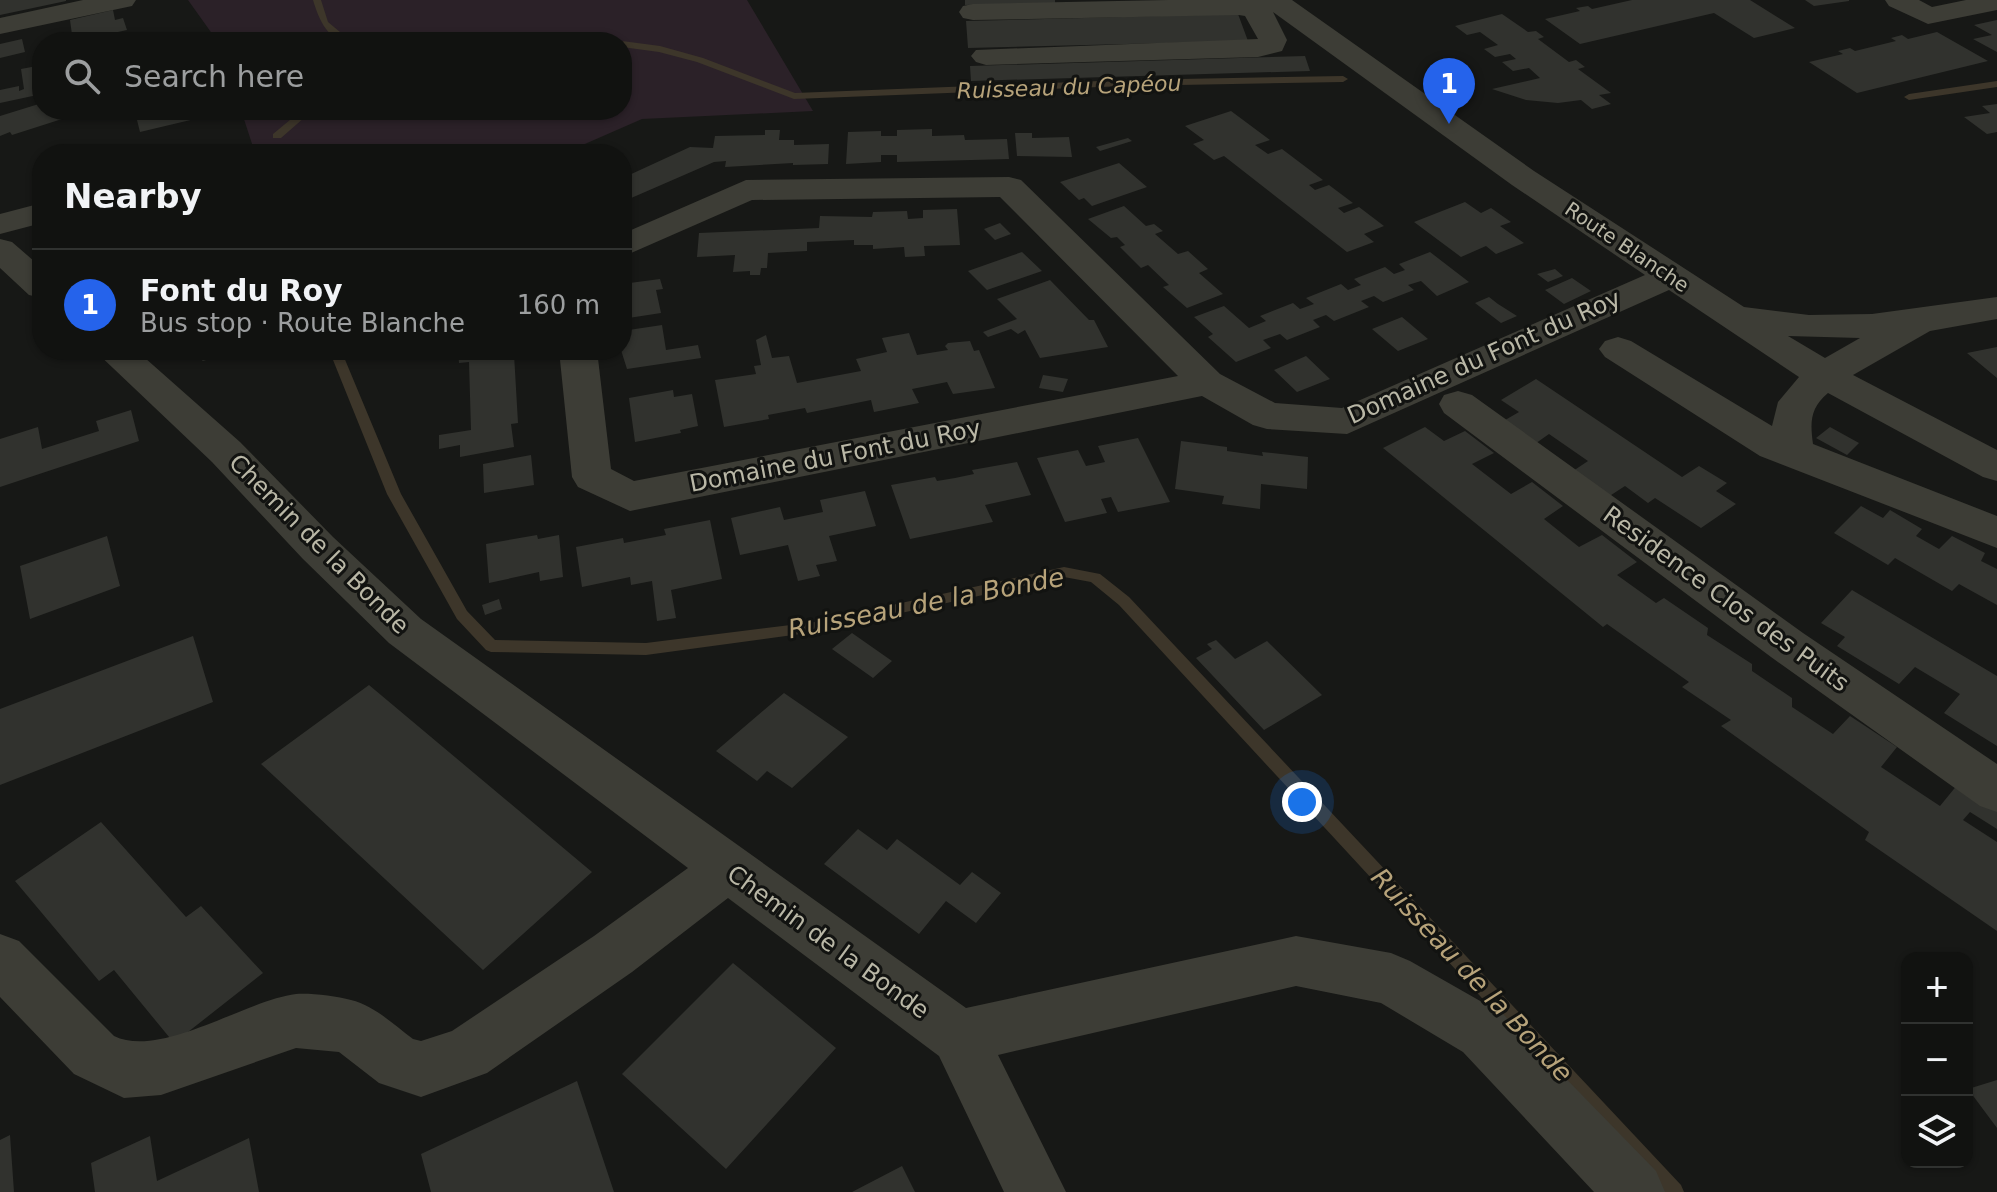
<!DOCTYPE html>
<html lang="en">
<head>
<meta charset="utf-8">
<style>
  body { margin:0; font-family:"DejaVu Sans",sans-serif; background:#1a1b19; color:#f1f3f6 }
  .controls { position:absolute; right:24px; bottom:24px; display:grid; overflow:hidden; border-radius:16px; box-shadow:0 2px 6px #0004 }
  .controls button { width:72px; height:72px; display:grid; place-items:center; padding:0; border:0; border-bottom:2px solid #303230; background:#111210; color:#f1f3f6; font:40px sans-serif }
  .you { position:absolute; left:1302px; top:802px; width:28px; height:28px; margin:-20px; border:6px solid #fff; border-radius:50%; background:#1a73e8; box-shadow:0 0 0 12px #1a73e833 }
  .badge { display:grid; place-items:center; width:52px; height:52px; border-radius:50%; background:#2563eb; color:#fff; font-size:26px; font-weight:700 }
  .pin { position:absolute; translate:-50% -66px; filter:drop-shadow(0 2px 4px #0008) }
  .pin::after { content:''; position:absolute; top:42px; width:28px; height:24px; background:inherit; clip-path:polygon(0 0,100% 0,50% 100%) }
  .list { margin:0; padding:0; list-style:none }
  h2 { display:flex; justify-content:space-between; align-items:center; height:104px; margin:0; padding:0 32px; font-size:34px }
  h2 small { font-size:26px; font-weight:400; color:#9c9e9f }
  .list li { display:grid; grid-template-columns:52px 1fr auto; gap:24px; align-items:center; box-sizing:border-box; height:112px; padding:0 32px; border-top:2px solid #303230 }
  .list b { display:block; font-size:30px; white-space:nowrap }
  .list p { margin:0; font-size:26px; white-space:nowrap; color:#9c9e9f }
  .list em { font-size:26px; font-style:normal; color:#9c9e9f }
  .icon { flex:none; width:44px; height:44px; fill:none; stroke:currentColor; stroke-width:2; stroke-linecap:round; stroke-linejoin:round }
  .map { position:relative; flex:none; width:1997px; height:1192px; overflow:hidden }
  .search { position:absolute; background:#111210; box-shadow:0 2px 6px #0004; left:32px; top:32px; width:600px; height:88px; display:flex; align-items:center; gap:20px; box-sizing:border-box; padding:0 28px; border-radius:32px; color:#9c9e9f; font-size:30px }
  .panel { position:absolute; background:#111210; box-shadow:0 2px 6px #0004; left:32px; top:144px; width:600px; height:216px; border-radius:32px }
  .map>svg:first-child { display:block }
</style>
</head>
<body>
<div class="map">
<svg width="1997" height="1192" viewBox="0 0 1997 1192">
  <rect width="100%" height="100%" fill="#171816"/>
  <path fill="#2b2128" d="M188,0H747L813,111L642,119L562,154H284L254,150L241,110H622V42H218Z"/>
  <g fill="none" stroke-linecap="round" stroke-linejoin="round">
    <path fill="#3d362a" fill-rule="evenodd" d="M313,0H321L328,22L352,42C328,42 319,20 313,0Z
      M622,41L660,46L703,58L795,93L1126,80L1343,76L1348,79L1343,82L1126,86L794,99L697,62L659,52L622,47V42H619Z
      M1997,81V87L1909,100L1904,97L1909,94Z
      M302,110H313L281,138H273V134Z
      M329,350H341L401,494L467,611L495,640L646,643L815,622L1064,567L1100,574L1129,597L1681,1185L1684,1192H1661L1119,605L1091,582L1064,577L815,632L646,655L491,652L486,650L457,619L387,494Z"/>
  </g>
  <path fill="#31322e" d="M0,0H66V1L0,15Z
    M965,0H1055V3L965,5Z
    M1632,0H1750L1795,28L1754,38L1714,13L1580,44L1545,19L1580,11L1576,8L1588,6L1592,9Z
    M1805,0H1849V1L1814,6Z
    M113,10L115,20L123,18L127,30L73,42L70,20Z
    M1238,14L1248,41L968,48L966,21Z
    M1502,14L1528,32L1536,31L1544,37L1538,39L1569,62L1576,60L1585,67L1578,69L1611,93L1599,95L1611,104L1592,109L1581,100L1558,103L1526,100L1492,89L1540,78L1529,68L1513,71L1502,62L1516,59L1510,54L1495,57L1484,49L1498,45L1480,32L1467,35L1455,26Z
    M1997,20V52L1973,39L1992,35L1974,25Z
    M1937,32L1988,61L1857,93L1809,62L1843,54L1838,51L1850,48L1855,51L1896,41L1891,38L1902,35L1908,39Z
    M22,39L25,52L0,58V44Z
    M1305,56L1310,71L971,81L970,66Z
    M42,65V94L0,103V90L19,86V91L24,89L21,69Z
    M42,103V110H56L62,119L12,135L10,132L0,136V116Z
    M1997,104V132L1987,134L1964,117L1990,113L1982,106Z
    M143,110H196L199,118L140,132L135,112Z
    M1231,111L1270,140L1255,145L1268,154L1282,149L1323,180L1309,185L1315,190L1329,185L1353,203L1338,208L1344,213L1359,207L1384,226L1364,234L1374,242L1347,252L1224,156L1214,160L1193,144L1204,140L1185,126Z
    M932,129V136L964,135L965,140L1007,139L1009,159L897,162V155H881V162L846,164L848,132L881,131V136H897V130Z
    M765,130H780L779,140H794V145L829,144L828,164L793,165V163L725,167L726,161L714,162L622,202V172L627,176L690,147L713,148L715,136L765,135Z
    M1015,133H1032V138L1069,137L1072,157L1017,156Z
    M1128,138L1132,141L1100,151L1096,147Z
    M1119,163L1147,187L1092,206L1084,198L1079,200L1060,182Z
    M1465,202L1481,213L1491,208L1511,222L1500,226L1524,243L1496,254L1486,246L1461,257L1414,222Z
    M1124,206L1146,226L1154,224L1163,231L1155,234L1178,254L1188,251L1208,269L1199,273L1223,294L1187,308L1163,287L1169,285L1148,265L1141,268L1120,247L1125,245L1117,237L1111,238L1088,219Z
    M957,209L960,245L924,246L925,256L905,257L904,247L873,249V245H854V240L807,242V251L768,253L767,268H761L760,275H750V271L733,272L735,255L697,257L699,233L819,228L820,216L872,217L873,212L907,211L908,219L923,218V210Z
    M1000,223L1011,234L995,240L984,229Z
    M1022,252L1042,271L987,290L968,271Z
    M1430,252L1469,282L1437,296L1421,281L1408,285L1414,290L1383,302L1374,296L1361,301L1369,307L1334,321L1326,315L1313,320L1320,327L1287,340L1280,334L1263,340L1271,348L1236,362L1208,337L1213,334L1194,317L1224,306L1249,328L1266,321L1260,316L1293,303L1300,309L1314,304L1306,298L1341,284L1348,290L1361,285L1354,279L1385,267L1394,274L1405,270L1399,264Z
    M1555,269L1563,276L1548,282L1537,274Z
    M1572,278L1591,291L1564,304L1545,290Z
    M660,279L663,289L656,290L661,313L622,319V284Z
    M1050,280L1089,320H1094L1108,347L1040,358L1025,330L1018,334L1011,329L988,337L983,332L1017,319L997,299Z
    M1489,297L1498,304L1517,316L1501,323L1475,303Z
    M1402,317L1428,339L1398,351L1372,329Z
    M662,325L666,350L698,345L701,358L627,369L621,350L622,331Z
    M909,333L917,355L948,350L945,346L948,343L970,341L974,351L979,350L995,388L953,394L947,382L912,389L919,403L874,412L871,400L807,413L805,408L768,415L769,419L724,427L715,380L756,374L754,366L761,365L756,340L766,335L772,358L789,356L797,383L861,371L856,359L887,352L882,338Z
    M1997,347V378L1967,353Z
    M189,350H223L224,354L203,361Z
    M458,350H508V355L514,354L518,423L511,424L514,447L460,457V445L439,449V435L471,430L469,362L459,363Z
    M1306,356L1330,379L1297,392L1274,370Z
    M1043,375L1068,379L1063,392L1039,388Z
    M1536,379L1682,477L1699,466L1727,483L1716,491L1736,504L1701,528L1655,498L1648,503L1625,486L1605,499L1570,473L1588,461L1549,434L1532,446L1500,423L1519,412L1501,400Z
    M673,390L674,397L692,394L698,426L680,430L681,433L635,442L629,398Z
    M131,410L139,441L0,487V439L38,427L42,449L99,431L96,421Z
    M1425,427L1444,441L1465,431L1494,453L1472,464L1511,494L1532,482L1563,506L1544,519L1579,547L1602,535L1637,562L1617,575L1656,603L1664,598L1708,628L1707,635L1752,664V671L1792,698V707L1833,734L1850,716L1897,747L1881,767L1940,806L1958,784L1997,809V829L1970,812L1963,820L1997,842V931L1865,840L1869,832L1721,726L1731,720L1682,687L1689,682L1607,624L1603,627L1383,448Z
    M1830,427L1859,443L1847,455L1816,438Z
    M1138,438L1170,502L1118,512L1111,497L1101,499L1107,513L1065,522L1037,458L1078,450L1086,466L1096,464L1105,462L1098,446Z
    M1181,441L1227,447V451L1263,456L1262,452L1308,457L1307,489L1261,484L1260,509L1222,504L1224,496L1175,489Z
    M531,455L534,485L484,493L483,464Z
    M1017,462L1031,495L985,505L993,522L910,539L891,485L935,477L937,481L955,478L974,474L972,470Z
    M865,491L876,526L829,536L837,561L816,565L820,576L798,581L788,545L740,555L731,518L780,507L784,520L823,512L820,500Z
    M1861,506L1883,518L1890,510L1922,529L1916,536L1939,549L1952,536L1985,553L1981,561L1997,569V605L1959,584L1952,591L1895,558L1888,565L1834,533Z
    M710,520L722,579L671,590L676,618L657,621L652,581L631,585L630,577L582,587L576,547L623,538L624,543L666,535L664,529Z
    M537,535L538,539L559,535L563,577L540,581L539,572L489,583L486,544Z
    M107,536L120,586L30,619L20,566Z
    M1852,590L1997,676V746L1944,713L1960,694L1915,667L1899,684L1837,646L1845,637L1821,623Z
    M499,599L502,609L485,615L482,605Z
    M852,633L892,661L873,678L832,649Z
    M193,636L213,702L0,785V709Z
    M1216,640L1235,659L1267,641L1322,695L1264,730L1196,658L1212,649L1207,644Z
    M369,685L592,872L483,970L261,764Z
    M784,693L848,737L792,788L767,771L757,781L716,751Z
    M101,822L186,917L201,906L263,973L174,1043L114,970L99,981L15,881Z
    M858,829L887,850L897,839L960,885L972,872L1001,893L976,923L946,901L919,934L824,864Z
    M733,963L836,1048L726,1169L622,1074Z
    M1997,1080V1128L1968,1089Z
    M577,1081L614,1192H431L421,1154Z
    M10,1135L14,1192H0V1140Z
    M150,1136L157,1181L249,1138L259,1192H95L91,1163Z
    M902,1166L915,1192H852Z"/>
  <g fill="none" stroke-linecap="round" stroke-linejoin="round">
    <path fill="#3d3d36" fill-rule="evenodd" d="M83,0H136L132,6L0,34V18Z
      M1168,0H1292L1534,171L1744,307L1809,315L1872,314L1997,297V319L1930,331L1853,375L1997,450V481L1983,477L1828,393C1810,408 1810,422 1813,444L1997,516V548L1760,456L1605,357L1599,349L1605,341L1618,337L1631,341L1772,426L1778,402L1799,377L1669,290L1347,434L1267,429L1253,425L1202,396L630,511L578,487L572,477L559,350H597L611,469L634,481L1178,376L1000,197L752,200L622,257V234L746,180L1009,177L1021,180L1220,374L1275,403L1342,408L1645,275L1512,185L1273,12L1287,40L1282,51L1258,57L986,65L976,62L971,56L976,50L1258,39L1245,16L1239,15L973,20L963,18L959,12L963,6L973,4ZM1788,336L1860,338L1825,358Z
      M1885,0H1919L1932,7L1966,0H1997V10L1928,24L1889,6Z
      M42,203V223L0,234V214Z
      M0,239L12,242L42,268V298L29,295L0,268Z
      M94,350H136L240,442L333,537L421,619L966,1008L1296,936L1391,953L1410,961L1503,1014L1656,1171L1665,1192H1594L1463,1052L1381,1003L1296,986L998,1055L1066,1192H1004L939,1056L728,898L632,972L487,1073L421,1097L379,1083L339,1052L296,1048L161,1095L124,1098L74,1074L0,997V934L19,941L114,1036C161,1059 246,1000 296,994C311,993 336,996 351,1000C375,1006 394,1025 413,1039L421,1041L452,1031L594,936L688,868L389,643L303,559L212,462Z
      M1458,391L1472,395L1803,633L1997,764V812L1980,806L1771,657L1444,413L1439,404L1444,395Z"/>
  </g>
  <g text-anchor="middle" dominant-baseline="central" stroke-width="6" stroke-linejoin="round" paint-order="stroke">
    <g font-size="20" fill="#b9b7a6" stroke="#121311">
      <text transform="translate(1627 247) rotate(34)">Route Blanche</text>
    </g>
    <g font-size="22" font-style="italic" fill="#b7a37a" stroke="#121311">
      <text transform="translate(1069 87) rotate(-2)">Ruisseau du Capéou</text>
    </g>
    <g font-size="24" fill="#b9b7a6" stroke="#121311">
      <text transform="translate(1484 357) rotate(-24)">Domaine du Font du Roy</text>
      <text transform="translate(835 456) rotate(-11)">Domaine du Font du Roy</text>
      <text transform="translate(319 544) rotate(45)">Chemin de la Bonde</text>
      <text transform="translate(1726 599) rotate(36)">Residence Clos des Puits</text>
      <text transform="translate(828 942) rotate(36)">Chemin de la Bonde</text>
    </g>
    <g font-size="26" font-style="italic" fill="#b7a37a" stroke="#121311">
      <text transform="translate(926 603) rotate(-11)">Ruisseau de la Bonde</text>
      <text transform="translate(1472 975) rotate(47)">Ruisseau de la Bonde</text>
    </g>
  </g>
</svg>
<div class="controls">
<button>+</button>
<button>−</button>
<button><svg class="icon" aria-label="layers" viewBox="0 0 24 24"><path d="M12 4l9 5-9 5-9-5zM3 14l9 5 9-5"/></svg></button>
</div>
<div class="you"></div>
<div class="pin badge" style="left:1449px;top:124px">1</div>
<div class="search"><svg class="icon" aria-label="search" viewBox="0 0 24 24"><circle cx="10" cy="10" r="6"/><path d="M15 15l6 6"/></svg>Search here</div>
<section class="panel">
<h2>Nearby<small></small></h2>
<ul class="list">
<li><span class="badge">1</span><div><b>Font du Roy</b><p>Bus stop · Route Blanche</p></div><em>160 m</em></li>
</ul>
</section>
</div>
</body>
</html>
